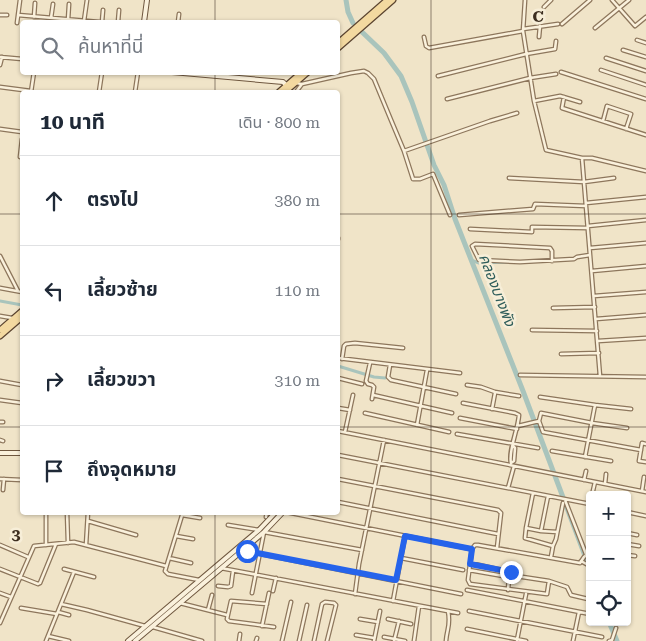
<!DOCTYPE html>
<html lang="th">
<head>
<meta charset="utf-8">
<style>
  body { margin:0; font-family:"Roboto Serif","Noto Sans Thai",serif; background:#f2f2f3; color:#1f2937 }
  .controls { position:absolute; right:15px; bottom:15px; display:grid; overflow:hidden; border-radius:5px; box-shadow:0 1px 4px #0004 }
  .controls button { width:45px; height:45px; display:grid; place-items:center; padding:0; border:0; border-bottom:1px solid #e0e1e3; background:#fff; color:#1f2937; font:25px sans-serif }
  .stop { position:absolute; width:15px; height:15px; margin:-11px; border:4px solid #2563eb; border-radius:50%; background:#fff }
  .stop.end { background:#2563eb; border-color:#fff; box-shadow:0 1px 5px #0008 }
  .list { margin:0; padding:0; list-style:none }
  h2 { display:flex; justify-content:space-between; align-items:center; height:65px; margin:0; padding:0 20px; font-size:21px }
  h2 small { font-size:16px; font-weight:400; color:#747a83 }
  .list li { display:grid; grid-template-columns:32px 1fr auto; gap:15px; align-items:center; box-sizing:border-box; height:90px; padding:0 20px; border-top:1px solid #e0e1e3 }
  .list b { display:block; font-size:19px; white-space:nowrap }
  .list em { font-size:16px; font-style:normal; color:#747a83 }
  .icon { flex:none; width:28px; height:28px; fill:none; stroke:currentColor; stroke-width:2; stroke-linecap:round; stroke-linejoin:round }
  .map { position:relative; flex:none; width:646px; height:641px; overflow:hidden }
  .search { position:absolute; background:#fff; box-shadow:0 1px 4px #0004; left:20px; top:20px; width:320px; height:55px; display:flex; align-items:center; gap:12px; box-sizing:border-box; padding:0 18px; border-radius:5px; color:#747a83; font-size:19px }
  .panel { position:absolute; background:#fff; box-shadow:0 1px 4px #0004; left:20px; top:90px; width:320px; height:425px; border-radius:5px }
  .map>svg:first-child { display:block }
</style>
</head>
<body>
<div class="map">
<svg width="646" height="641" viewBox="0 0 646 641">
  <rect width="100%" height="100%" fill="#f0e4c8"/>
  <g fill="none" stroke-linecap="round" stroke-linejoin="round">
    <path stroke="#a9c4bc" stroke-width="3" d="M471,260L479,263L509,262
      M0,301L22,305
      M338,366L374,377L385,378"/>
    <path stroke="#a9c4bc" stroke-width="5" d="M346,0L348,12L353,23
      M362,32L384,53L401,76L412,102L434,165L444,185L455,219L523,391L590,569
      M609,622L617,641"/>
    <g stroke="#8d765c" stroke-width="5">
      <path id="street" d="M525,0L523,31L534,101L546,150L582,158H592L646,171
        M612,0L635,26L646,17
        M544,7L551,0
        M0,15H7
        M18,15L99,22
        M34,17L35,3
        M51,18L53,4
        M68,20L69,4
        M84,21L87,0
        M102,22L103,10
        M118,22L119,10
        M178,22L179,14
        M17,23L20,0
        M562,24L590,0
        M595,28L629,0
        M523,29L558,24
        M424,37L426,46L429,48L523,31
        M539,37L540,26
        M637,40L646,43
        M623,50L646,57
        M0,57L22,59
        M606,58L646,71
        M0,65L2,57
        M601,70L646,85
        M561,72L646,99
        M438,76L526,54L555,49L556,41
        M296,83L302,84L351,73L364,71L368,73L374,79L391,120L404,151L413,179H420L433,174L450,215
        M0,87L31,91
        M31,92L34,72
        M99,92L102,72
        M135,92L138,72
        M296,92L302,84
        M564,97L562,108L646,135
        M447,99L530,78L556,74
        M534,101L560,96L580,102
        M603,121L607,106L631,114L626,129
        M0,129L22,132
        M404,151L490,121L517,113
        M20,157L22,139
        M582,158L600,376
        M509,178L584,182L614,178
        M586,203L646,197
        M459,215L533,209L535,204L586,206
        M588,226L646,220
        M470,229L532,232V227L588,228
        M338,239V238
        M590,248L646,243
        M0,256L18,291
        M552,261V251L550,248L475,244L472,246L479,260L520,262L574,259L577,257L590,255
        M592,271L646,266
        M0,288L22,292
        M594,296L646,292
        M553,308L595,307
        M0,316L12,318
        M596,319L646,315
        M532,330L597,331
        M598,341L646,338
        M561,354L599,353
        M338,358L460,373
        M342,359L344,346L346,344L355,343L403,348
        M370,363L366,381L368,384L372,385L374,387L372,399
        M390,365L388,377L391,380L456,394
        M520,375L646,377
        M338,378L362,384
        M0,381L22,385
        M467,385L481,387L495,392L519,396
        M373,395L452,413
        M540,397L595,405L631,409
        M0,400L22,403
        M463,403L515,413L519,415C518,430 508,451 511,463
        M338,408L350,410
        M492,409L495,393
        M365,413L449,432
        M460,418L517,429
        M0,422H3
        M417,425L427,370
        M518,426L539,421
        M627,428L592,423L541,413L539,421L543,432L641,450
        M338,431L646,492
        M345,432L353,395
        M457,434L538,448
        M0,440L3,441
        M646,444L642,443L639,461L646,462
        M552,451L611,461
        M338,455L590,504
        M585,457L595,405
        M511,463L514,461L515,448L513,446
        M0,479L22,480
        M338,479L498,510L501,513L497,548
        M584,480L586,471
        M605,484L606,474
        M508,488L514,466
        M3,490L4,479
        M642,491L644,477
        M533,493L526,528L525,538L553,546
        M592,495L595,482
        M565,500L586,554
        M338,502L498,534
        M46,512V545
        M67,512L68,543
        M183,512L165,571L168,574L199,580
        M286,512L471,549
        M627,512L646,516
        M182,515L200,518
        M266,517L267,512
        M88,521L136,535
        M228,525L259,530
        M526,528L541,531L557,532
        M541,531L548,496
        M627,533L637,535
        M176,536L193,539
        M627,544L639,546
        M0,545L28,557
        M86,545L88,512
        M245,549L250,552L461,594
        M627,555L635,556
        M551,557L553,546L556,539L563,503
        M169,558L191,563
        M401,558L463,570
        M581,561L590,566
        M470,563L511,572L516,576
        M221,568L458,613
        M0,569L38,584L40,583L56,544
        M64,569L94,577
        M469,570L509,577L516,576L549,581L567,587L571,595L588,599L590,601
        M549,581L547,594L470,584L468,580L472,549L475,545H478L580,563L584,557L590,552
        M218,586L228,587L231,586L233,571
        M467,590L590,614
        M508,590L509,577
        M273,591L276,578
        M0,593L11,597
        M252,593L264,532L362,550
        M355,594L359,564L384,440
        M393,601L405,536
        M180,603L227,615
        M61,604L87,610L145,626
        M267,604L231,601L227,619L229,621L274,627
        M21,608L57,614
        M208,610L212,595
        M469,611L602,637
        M58,612L69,615
        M360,619L378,622
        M388,619L411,624
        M0,623L34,546L74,542L166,566
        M262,626L269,593
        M153,627L202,641
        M467,629L526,641
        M356,635L374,638
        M48,636L69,641
        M384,637L405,641
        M517,640L526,594
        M46,641L74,572
        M239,641L240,634
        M256,641L257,638
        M282,641L291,602
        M299,641L307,605
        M314,641L322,604L325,602L334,603L336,605L327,641
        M374,641L380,611
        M394,641L399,621
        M414,641L419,606
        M446,641C447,628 451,625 448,611
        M573,641L579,612
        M609,641L612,640L616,628"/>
    </g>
    <g stroke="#6f573f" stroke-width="6">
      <path id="secondary" d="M144,22L147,0
        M172,72L283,82L287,86
        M0,453H22
        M128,641L259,530L276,512
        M135,641L264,532L283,512"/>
    </g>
    <g stroke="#5b4430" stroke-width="7">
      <path id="primary" d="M338,43L387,0
        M338,48L393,0
        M279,92L302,72
        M285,92L308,72
        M0,330L22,311
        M0,336L22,317"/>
    </g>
    <use href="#street" stroke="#faf1dc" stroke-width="2.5"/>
    <use href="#secondary" stroke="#faf1dc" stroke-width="4"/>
    <use href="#primary" stroke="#f3d9a0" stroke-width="4.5"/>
  </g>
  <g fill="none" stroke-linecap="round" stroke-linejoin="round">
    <path stroke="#2563eb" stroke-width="6" d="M247,551L396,580L405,536L472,549L470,564L511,572"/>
  </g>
  <path fill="none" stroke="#3d2e20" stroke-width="1" stroke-opacity="0.55" d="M215,0V22M431,0V641M215,72V92M0,214H22M338,214H646M0,427H22M338,427H646M215,512V641"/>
  <g text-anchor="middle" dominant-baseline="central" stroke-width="5" stroke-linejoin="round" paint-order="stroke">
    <g font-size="15" font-style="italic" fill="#2f5d5a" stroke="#f7eed8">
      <text transform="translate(497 290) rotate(69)">คลองบางพัง</text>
    </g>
  </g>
  <g font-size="16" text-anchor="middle" font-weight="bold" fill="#3d2e20" stroke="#f7eed8" stroke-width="5" stroke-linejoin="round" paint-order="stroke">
    <text x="538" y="22">C</text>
    <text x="16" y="540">3</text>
  </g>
</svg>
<div class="controls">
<button>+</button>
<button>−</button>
<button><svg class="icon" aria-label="locate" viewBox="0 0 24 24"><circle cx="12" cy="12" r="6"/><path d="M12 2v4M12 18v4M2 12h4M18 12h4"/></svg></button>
</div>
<div class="stop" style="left:247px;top:551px"></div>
<div class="stop end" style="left:511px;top:572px"></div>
<div class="search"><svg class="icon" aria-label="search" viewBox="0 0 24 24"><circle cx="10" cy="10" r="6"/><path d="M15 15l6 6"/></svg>ค้นหาที่นี่</div>
<section class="panel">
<h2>10 นาที<small>เดิน · 800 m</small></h2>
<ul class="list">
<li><svg class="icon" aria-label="ahead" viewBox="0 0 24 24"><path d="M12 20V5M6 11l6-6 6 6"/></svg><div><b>ตรงไป</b></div><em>380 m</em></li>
<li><svg class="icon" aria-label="left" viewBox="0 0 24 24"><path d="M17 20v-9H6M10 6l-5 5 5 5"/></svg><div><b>เลี้ยวซ้าย</b></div><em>110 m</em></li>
<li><svg class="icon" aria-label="right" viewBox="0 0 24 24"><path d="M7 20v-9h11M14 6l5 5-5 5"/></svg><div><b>เลี้ยวขวา</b></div><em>310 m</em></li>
<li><svg class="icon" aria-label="arrive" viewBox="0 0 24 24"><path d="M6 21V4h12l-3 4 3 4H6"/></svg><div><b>ถึงจุดหมาย</b></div></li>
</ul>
</section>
</div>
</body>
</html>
